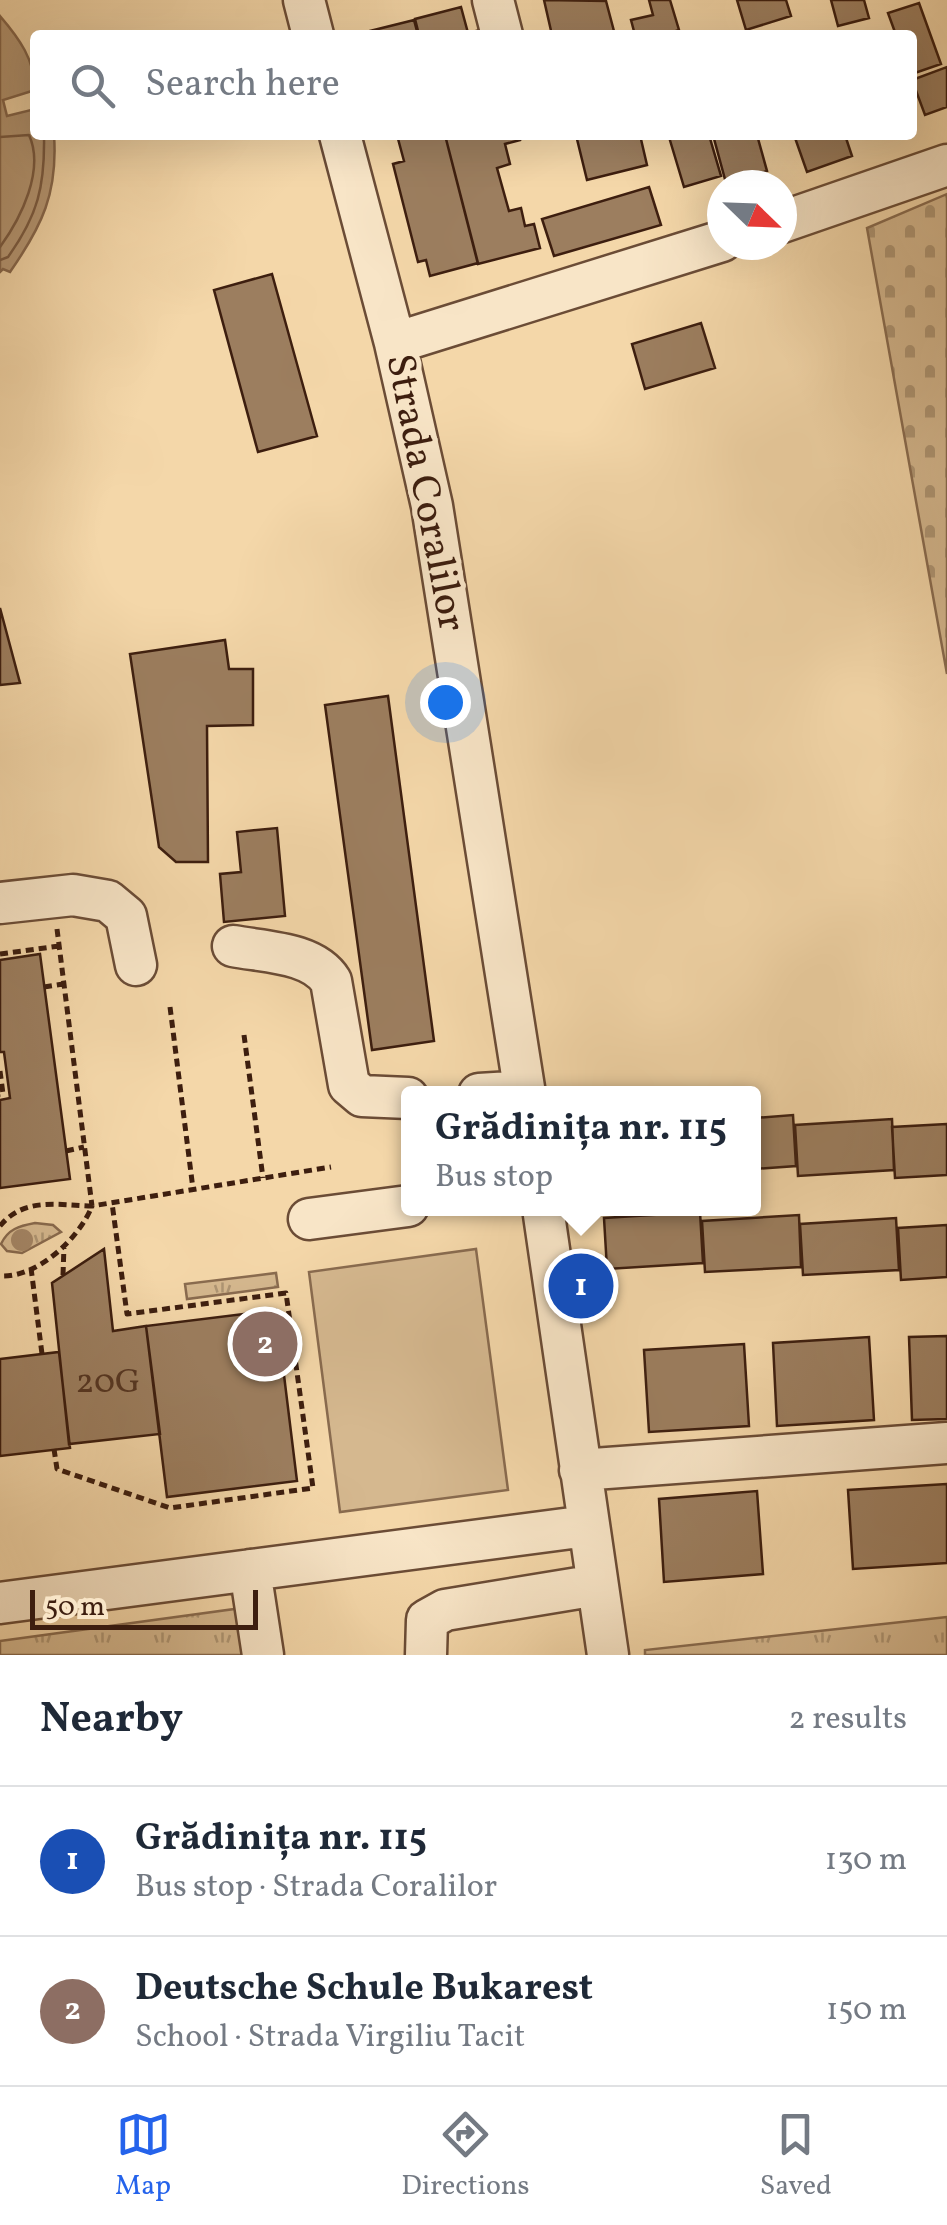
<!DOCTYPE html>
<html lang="en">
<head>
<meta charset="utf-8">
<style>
  body { margin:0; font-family:Vollkorn,serif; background:#f6f6f7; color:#1f2937 }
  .compass { position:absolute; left:707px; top:170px; width:90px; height:90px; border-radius:50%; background:#fff; box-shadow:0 10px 40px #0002; rotate:113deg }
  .scale { position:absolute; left:30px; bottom:25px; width:228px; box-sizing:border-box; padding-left:10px; border:5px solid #3d1e0f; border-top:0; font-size:28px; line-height:35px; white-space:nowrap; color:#3d1e0f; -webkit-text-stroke:8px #f8e5c7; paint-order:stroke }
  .you { position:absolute; left:445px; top:702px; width:35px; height:35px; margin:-25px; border:8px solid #fff; border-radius:50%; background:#1a73e8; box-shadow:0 0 0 15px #1a73e833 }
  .badge { display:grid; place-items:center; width:65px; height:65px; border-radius:50%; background:#2563eb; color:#fff; font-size:32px; font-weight:700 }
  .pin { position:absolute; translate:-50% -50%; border:5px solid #fff; box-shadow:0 2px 10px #0006 }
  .popup { position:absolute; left:401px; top:1086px; width:360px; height:130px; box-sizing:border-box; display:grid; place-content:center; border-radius:10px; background:#fff; filter:drop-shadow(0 2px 8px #0005); font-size:32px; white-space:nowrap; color:#747a83 }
  .popup b { font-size:38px; color:#1f2937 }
  .popup::after { content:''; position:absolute; left:50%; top:100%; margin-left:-20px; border:20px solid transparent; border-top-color:#fff }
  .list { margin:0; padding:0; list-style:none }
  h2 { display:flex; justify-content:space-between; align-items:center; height:130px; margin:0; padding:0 40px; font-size:42px }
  h2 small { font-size:32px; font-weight:400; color:#747a83 }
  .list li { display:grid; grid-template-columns:65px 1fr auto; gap:30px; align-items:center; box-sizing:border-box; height:150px; padding:0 40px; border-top:2px solid #e0e1e3 }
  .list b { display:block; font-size:38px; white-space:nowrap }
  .list p { margin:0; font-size:32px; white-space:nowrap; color:#747a83 }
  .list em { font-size:32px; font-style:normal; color:#747a83 }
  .icon { flex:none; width:55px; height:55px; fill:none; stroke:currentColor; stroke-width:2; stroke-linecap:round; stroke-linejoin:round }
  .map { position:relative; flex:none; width:947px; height:1655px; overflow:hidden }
  .search { position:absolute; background:#fff; box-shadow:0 10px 40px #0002; left:30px; right:30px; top:30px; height:110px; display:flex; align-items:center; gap:25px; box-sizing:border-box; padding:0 35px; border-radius:10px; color:#747a83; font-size:38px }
  .sheet { height:430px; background:#fff }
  nav { display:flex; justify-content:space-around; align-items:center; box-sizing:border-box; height:140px; border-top:2px solid #e0e1e3; background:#fff; font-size:28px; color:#747a83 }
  nav a { display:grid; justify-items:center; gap:5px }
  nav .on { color:#2563eb }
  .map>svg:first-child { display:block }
</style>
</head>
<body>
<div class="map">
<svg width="947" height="1655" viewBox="0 0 947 1655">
  <defs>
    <pattern id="grass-tufts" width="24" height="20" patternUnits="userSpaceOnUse" patternTransform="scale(2.5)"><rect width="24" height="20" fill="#d5b88f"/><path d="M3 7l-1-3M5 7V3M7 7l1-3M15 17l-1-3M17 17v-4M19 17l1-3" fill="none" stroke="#ae9573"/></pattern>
    <pattern id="cemetery-stones" width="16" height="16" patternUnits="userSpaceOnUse" patternTransform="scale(2.5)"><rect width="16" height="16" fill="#d5b88f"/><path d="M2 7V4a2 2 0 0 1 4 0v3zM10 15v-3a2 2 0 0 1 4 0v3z" fill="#ae9573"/></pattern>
  </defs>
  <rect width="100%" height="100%" fill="#f4d7a9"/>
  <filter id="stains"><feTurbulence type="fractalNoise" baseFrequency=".002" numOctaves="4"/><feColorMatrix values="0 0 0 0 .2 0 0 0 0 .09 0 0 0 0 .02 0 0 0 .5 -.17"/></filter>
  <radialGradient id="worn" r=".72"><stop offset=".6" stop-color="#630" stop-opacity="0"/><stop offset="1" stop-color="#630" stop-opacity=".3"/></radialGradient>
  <path fill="url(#grass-tufts)" stroke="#896b4f" stroke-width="2.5" d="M35,1223L53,1225L61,1232L22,1253L7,1251L1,1244C8,1229 19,1226 35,1223Z
    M276,1273L278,1287L187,1299L185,1284Z
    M242,1608L249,1655H0V1641Z
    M947,1617V1655H645V1650Z"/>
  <path fill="url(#cemetery-stones)" stroke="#896b4f" stroke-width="2.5" d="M947,194V674L867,228Z"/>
  <path fill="#d5b88f" stroke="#896b4f" stroke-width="2.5" d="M476,1249L508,1490L340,1512L309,1272Z"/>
  <path fill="#b69875" stroke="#86674c" stroke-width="2.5" d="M0,16C19,38 35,60 35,90L3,100L7,116L35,109V135H54C58,193 42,226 10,272L3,269L0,272Z"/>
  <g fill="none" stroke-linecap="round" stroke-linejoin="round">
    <path stroke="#7a5b42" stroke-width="2.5" d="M0,137L29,135C45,170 21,218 0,247
      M0,260L8,257C38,215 45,186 44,135"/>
  </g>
  <path fill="#9c7e5f" stroke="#3d1e0f" stroke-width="2.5" d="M544,0L606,1L615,35H552Z
    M649,0H670L679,30L664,35H635L631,20L653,15Z
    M737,0H786L791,16L746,30Z
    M831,0H864L869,18L838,26Z
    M919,3L941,64L912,74V35H896L888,13Z
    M461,7L468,33L484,29L485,35H419L415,19Z
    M414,20L418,35H371L370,31Z
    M947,67V107L925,115L912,80Z
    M397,135H445L478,263L430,276L426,260L418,262L393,164L404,161Z
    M445,135H519L520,140L505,144L510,164L497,168L509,211L521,208L525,226L534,224L540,248L478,264Z
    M576,135H640L647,165L587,180Z
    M677,135H709L721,176L684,187L669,137Z
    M713,135H757L767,171L726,183Z
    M794,135H845L852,156L807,172Z
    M649,187L661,225L554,256L542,219Z
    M272,274L317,436L258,452L214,290Z
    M701,323L715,368L645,389L632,344Z
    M0,608L20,683L0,685Z
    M225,640L229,669H253V725L207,726L208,862H176L159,847L130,654Z
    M388,696L434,1041L372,1050L325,705Z
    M277,828L285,916L224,922L220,874L241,872L237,832Z
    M40,954L70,1179L0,1188V1100L10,1098L4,1052H0V960Z
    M793,1115L796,1166L754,1169V1118Z
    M892,1119L894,1170L798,1176L795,1125Z
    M947,1124V1175L895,1178L892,1127Z
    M700,1212L703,1263L607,1269L604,1218Z
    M799,1215L801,1267L705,1272L702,1221Z
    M896,1218L899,1270L803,1275L800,1224Z
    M947,1225V1277L901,1280L898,1228Z
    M104,1249L113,1331L146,1326L160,1434L69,1444L52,1283Z
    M276,1310L297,1481L167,1497L146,1326Z
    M947,1336V1419L912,1420L909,1337Z
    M869,1337L874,1420L777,1426L773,1343Z
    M744,1344L749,1426L649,1432L644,1350Z
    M59,1352L70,1448L0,1456V1359Z
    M947,1484V1563L853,1569L848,1490Z
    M757,1491L763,1574L664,1582L659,1499Z"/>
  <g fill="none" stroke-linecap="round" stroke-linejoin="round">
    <g stroke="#6b4c36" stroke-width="45">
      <path id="minor" d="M304,0L313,35
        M493,0L502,35
        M340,135L395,343L432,506L525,1094
        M782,222L947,165
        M395,343L722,241
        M0,903L73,895L108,901L126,916L136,965
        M233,946C264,952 313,952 331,981L349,1085L362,1096L408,1098
        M479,1094L524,1091
        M543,1208L608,1655
        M309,1219L408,1206
        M580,1470L947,1443
        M250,1570L263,1655
        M0,1603L587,1526
        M426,1655L427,1620L445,1610L597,1585"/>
    </g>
    <path stroke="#3d1e0f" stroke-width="5" stroke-dasharray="8 5" stroke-linecap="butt" d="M57,929L92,1206L331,1167
      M0,954L59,946
      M44,987L63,984
      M170,1007L193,1189
      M244,1035L263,1178
      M0,1071L3,1094L0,1095
      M66,1151L84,1147
      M0,1226C24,1197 57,1205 92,1206C79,1239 37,1278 0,1276
      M31,1268L42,1354
      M63,1275L64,1246
      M54,1449L57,1469L170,1508L313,1488L286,1293L127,1314L112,1203"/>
    <use href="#minor" stroke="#f8e5c7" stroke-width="40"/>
  </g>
  <circle fill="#a48666" cx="22" cy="1240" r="11"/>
  <g text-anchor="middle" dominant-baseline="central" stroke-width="10" stroke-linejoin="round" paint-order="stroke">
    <g font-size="35" fill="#553623">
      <text x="108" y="1383">20G</text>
    </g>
    <g font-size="40" fill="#3d1e0f" stroke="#f8e5c7">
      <text transform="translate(424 493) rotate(79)">Strada Coralilor</text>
    </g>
  </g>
  <rect width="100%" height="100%" filter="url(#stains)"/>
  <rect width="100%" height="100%" fill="url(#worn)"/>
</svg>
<svg class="compass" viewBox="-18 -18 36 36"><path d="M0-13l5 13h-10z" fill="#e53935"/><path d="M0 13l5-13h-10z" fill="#747a83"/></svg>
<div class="scale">50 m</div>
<div class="you"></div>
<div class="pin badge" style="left:581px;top:1286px;background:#1a4fb4">1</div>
<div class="popup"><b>Grădinița nr. 115</b>Bus stop</div>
<div class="pin badge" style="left:265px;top:1344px;background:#8d6e63">2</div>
<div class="search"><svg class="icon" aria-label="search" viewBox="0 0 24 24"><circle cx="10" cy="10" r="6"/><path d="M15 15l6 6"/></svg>Search here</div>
</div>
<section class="sheet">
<h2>Nearby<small>2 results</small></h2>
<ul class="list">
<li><span class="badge" style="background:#1a4fb4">1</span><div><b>Grădinița nr. 115</b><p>Bus stop · Strada Coralilor</p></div><em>130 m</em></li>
<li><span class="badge" style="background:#8d6e63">2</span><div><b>Deutsche Schule Bukarest</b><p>School · Strada Virgiliu Tacit</p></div><em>150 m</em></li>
</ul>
</section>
<nav>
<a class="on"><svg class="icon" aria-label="map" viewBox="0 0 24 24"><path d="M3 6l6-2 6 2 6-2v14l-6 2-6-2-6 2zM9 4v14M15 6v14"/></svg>Map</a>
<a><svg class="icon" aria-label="directions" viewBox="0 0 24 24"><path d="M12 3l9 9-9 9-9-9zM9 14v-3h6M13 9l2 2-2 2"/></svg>Directions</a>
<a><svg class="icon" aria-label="saved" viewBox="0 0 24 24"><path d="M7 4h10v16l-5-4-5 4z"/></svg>Saved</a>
</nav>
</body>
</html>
